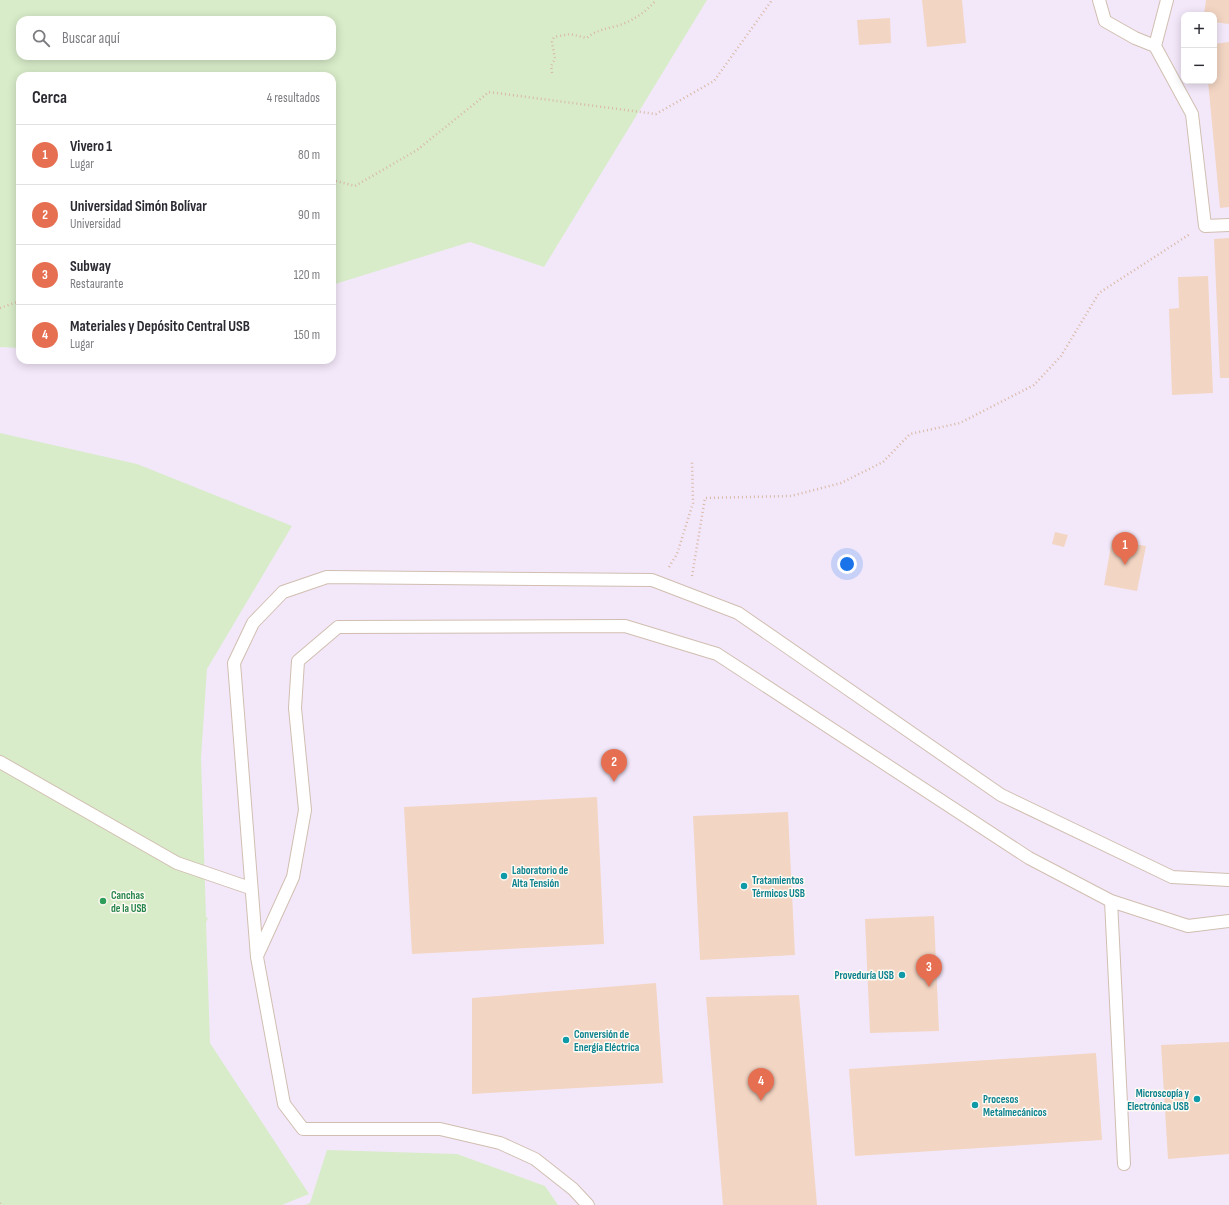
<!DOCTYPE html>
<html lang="es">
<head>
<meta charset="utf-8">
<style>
  body { margin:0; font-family:"Sofia Sans Condensed",sans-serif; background:#f2f2f3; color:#2b2b33 }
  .controls { position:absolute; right:12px; top:12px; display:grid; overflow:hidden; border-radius:8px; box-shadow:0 2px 10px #0003 }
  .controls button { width:36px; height:36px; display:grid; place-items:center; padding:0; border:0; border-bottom:1px solid #e1e1e2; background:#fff; color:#2b2b33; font:20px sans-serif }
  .you { position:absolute; left:847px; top:564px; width:14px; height:14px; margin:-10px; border:3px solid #fff; border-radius:50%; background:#1a73e8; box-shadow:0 0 0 6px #1a73e833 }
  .badge { display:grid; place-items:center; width:26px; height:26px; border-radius:50%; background:#e76f51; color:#fff; font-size:13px; font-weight:700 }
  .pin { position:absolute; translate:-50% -33px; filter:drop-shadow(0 1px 2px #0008) }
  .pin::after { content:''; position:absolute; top:21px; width:14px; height:12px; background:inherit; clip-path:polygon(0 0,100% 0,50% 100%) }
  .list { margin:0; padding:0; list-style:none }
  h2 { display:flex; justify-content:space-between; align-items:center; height:52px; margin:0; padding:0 16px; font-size:17px }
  h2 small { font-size:13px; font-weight:400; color:#7c7c81 }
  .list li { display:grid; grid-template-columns:26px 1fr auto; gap:12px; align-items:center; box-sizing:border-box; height:60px; padding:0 16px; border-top:1px solid #e1e1e2 }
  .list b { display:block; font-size:15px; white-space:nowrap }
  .list p { margin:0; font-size:13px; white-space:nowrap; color:#7c7c81 }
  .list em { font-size:13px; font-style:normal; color:#7c7c81 }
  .icon { flex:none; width:22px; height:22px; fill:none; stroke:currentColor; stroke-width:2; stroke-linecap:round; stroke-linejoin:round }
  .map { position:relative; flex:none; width:1229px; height:1205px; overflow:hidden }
  .search { position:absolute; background:#fff; box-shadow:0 2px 10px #0003; left:16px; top:16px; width:320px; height:44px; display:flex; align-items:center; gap:10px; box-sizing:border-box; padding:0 14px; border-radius:12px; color:#7c7c81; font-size:15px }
  .panel { position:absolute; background:#fff; box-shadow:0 2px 10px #0003; left:16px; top:72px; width:320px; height:292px; border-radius:12px }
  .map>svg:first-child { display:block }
</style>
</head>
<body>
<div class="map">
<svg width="1229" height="1205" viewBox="0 0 1229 1205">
  <rect width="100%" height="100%" fill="#fdf6ec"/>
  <path fill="#f3e8fa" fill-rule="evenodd" d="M0,0H1229V1205H0ZM1184,15H1214V81H1184ZM20,20H332V56H20ZM20,76H332V360H20Z"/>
  <path fill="#d8ecc9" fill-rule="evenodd" d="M0,0H707L544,267L470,242L332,285V76H20V348L0,347ZM20,20H332V56H20Z
    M0,433L137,464L292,526L207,669L201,758L206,917L208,918L206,922L210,1043L309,1194L282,1205H0Z
    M327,1150L457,1154L545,1186L558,1205H305L310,1203Z"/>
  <path fill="#f3d5c3" d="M922,0H962L966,43L927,47Z
    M1206,0H1229V24L1214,22V15H1204Z
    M890,18L891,43L859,45L857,20Z
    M1229,42V207L1220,208L1208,81H1214V44Z
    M1229,238V378H1220L1214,239Z
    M1208,276L1213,393L1172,395L1169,309L1179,308L1178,277Z
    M1055,532L1068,535L1064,547L1052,544Z
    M1112,540L1146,546L1137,591L1104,585Z
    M597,797L604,944L412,954L404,807Z
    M788,812L795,955L700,960L693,816Z
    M934,916L939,1031L870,1033L865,919Z
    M656,983L663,1083L472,1094V998Z
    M799,995L817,1205H723L706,997Z
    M1229,1042V1154L1168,1159L1161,1045Z
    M1096,1053L1102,1140L855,1156L849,1069Z"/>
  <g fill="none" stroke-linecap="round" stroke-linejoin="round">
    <g stroke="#d1beb0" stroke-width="14">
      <path id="lane" d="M1099,0L1105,21L1135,38L1155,46
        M1167,0L1155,46L1192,114L1205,226L1229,225
        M0,762L177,863L250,888
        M1111,901L1124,1164
        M257,956L293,877L305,810L295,708L298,661L338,627L625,626L717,654L1029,858L1111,901L1188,926L1229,921
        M588,1205L573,1189L535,1159L500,1143L440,1129H303L284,1104L257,957L234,663L253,623L283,592L327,577L652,580L738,613L1001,795L1172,877L1229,880"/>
    </g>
    <path stroke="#d9b8a5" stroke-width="2.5" stroke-dasharray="1 3" stroke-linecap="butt" d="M552,73L551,66L555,59L552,42L554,37L570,34L587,38C597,29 608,29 620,25C634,20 646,12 656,0
      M332,180L355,186L417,150L489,92L656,114L714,81L772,0
      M0,308L20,301
      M669,567L677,554L693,503L692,461
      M692,576L705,498L791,496L841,483L883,462L910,434L960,423L1034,385L1061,356L1099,293L1190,234
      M0,1203L1,1205"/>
    <use href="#lane" stroke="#fff" stroke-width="12"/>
  </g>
  <g fill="#0f9aa8" stroke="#fffaf3" stroke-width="1.5">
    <circle cx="504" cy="876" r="4"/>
    <circle cx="744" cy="886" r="4"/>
    <circle cx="902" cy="975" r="4"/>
    <circle cx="566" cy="1040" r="4"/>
    <circle cx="1197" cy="1099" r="4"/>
    <circle cx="975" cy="1105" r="4"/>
  </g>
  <circle fill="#2e9e5b" stroke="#fffaf3" stroke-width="1.5" cx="103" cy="901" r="4"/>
  <g text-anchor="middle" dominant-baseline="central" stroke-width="3" stroke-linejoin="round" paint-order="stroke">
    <g font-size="11" font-weight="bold" fill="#0d838f" stroke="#fffaf3" text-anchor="start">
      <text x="512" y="870">Laboratorio de<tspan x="512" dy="13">Alta Tensión</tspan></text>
      <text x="752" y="880">Tratamientos<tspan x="752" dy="13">Térmicos USB</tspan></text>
      <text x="894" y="975" text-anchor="end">Proveduría USB</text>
      <text x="574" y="1034">Conversión de<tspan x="574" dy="13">Energía Eléctrica</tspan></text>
      <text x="1189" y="1093" text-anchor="end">Microscopía y<tspan x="1189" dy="13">Electrónica USB</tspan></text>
      <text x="983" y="1099">Procesos<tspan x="983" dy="13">Metalmecánicos</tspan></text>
    </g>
    <g font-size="11" font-weight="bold" fill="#27864d" stroke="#fffaf3" text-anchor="start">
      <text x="111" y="895">Canchas<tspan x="111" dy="13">de la USB</tspan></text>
    </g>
  </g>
</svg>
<div class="controls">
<button>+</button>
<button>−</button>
</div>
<div class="you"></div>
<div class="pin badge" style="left:1125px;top:565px">1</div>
<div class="pin badge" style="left:614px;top:782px">2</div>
<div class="pin badge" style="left:929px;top:987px">3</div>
<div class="pin badge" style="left:761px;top:1101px">4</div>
<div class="search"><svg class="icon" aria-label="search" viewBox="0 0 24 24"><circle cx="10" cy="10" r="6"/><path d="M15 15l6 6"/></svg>Buscar aquí</div>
<section class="panel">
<h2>Cerca<small>4 resultados</small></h2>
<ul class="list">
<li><span class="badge">1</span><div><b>Vivero 1</b><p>Lugar</p></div><em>80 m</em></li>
<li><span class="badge">2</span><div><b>Universidad Simón Bolívar</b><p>Universidad</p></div><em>90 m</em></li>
<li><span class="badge">3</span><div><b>Subway</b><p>Restaurante</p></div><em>120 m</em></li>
<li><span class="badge">4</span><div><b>Materiales y Depósito Central USB</b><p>Lugar</p></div><em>150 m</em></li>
</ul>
</section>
</div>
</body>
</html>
